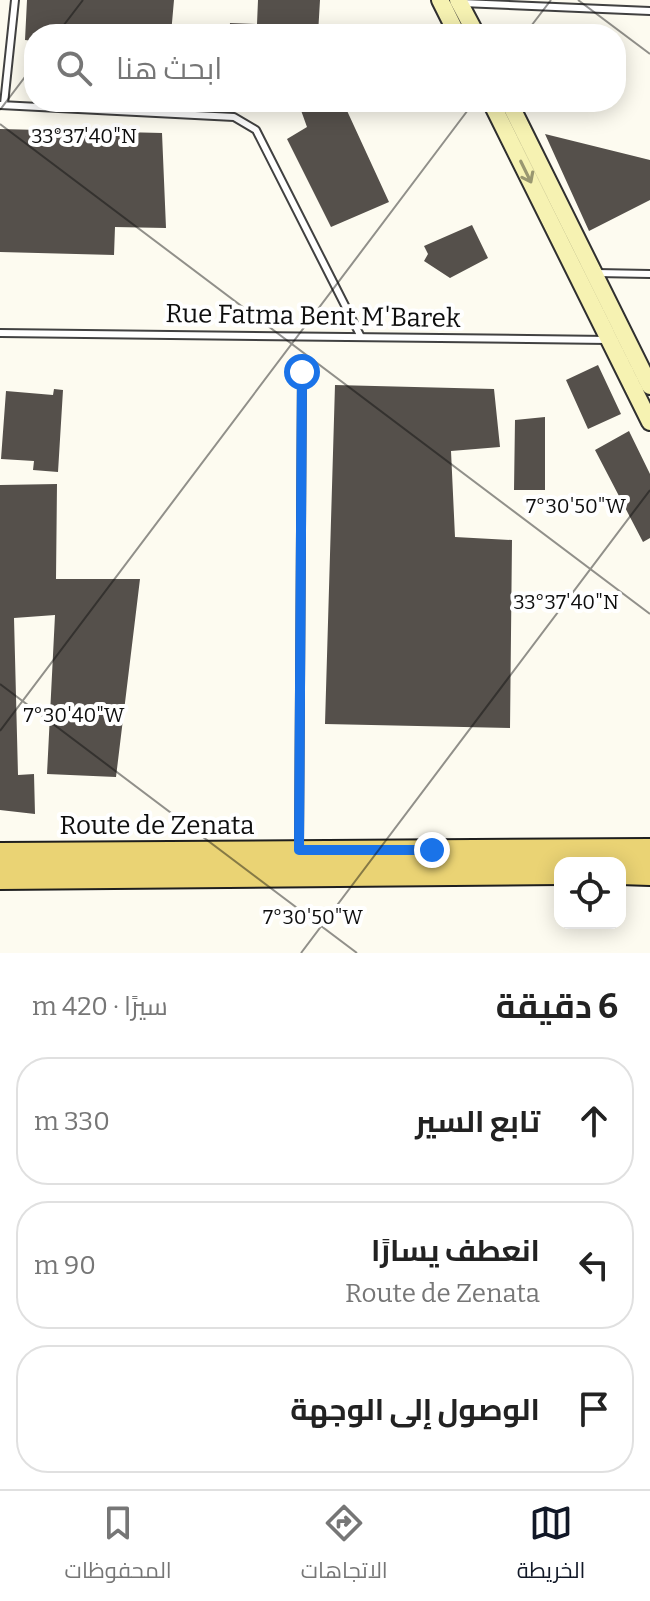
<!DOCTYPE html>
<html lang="ar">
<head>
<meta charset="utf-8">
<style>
  body { margin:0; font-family:Bitter,Cairo,serif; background:#f6f6f6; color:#222; direction:rtl }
  .controls { position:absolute; right:24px; bottom:24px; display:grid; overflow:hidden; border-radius:16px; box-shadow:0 4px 20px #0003 }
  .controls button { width:72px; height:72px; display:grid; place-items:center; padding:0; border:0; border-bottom:2px solid #e0e0e0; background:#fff; color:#222; font:40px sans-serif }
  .stop { position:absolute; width:24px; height:24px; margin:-18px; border:6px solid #1a73e8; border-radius:50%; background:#fff }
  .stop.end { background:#1a73e8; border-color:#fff; box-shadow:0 2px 8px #0008 }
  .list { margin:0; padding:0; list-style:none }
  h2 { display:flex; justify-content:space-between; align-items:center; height:104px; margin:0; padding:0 32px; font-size:34px }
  h2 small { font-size:26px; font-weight:400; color:#767676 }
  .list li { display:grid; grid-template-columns:52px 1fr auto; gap:24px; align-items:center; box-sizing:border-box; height:128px; margin:0 16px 16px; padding:0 16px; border:2px solid #e0e0e0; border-radius:32px }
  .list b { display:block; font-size:30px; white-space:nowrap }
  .list p { margin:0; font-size:26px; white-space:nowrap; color:#767676 }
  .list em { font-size:26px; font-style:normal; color:#767676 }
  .icon { flex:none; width:44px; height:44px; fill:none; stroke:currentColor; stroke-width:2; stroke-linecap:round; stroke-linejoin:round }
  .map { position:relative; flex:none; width:650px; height:953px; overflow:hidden; direction:ltr }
  .search { position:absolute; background:#fff; box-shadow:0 4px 20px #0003; left:24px; right:24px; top:24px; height:88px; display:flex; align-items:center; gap:20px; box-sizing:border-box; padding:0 28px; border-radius:32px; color:#767676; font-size:30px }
  .sheet { height:536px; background:#fff }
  nav { display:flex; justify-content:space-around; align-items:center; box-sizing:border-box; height:112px; border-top:2px solid #e0e0e0; background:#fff; font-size:22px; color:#767676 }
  nav a { display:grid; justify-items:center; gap:4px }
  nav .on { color:#111827 }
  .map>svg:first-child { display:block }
</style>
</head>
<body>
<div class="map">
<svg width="650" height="953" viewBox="0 0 650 953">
  <rect width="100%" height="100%" fill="#fdfbf0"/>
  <path fill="#55504b" d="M27,0H174L171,34H34V41L25,40Z
    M258,0H320L318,34H229L230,23L257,24Z
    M298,102H343L389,202L331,227L287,139L307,127Z
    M0,129L162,133L166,228L115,227L114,255L0,252Z
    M545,134L650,160V200L589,231Z
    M472,225L488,258L450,278L424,261L428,254L424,246Z
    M598,365L621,414L588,429L566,380Z
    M335,385L494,389L500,447L451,451L455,537L512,540L510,728L325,724Z
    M54,389L63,390L58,472L33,470L34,461L1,459L6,391L53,395Z
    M545,417V490H514L515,420Z
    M629,431L650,474V538L643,542L595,450Z
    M57,484L56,579H140L116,777L47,774L55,615L14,618L18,775L34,774L35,814L0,810V485Z"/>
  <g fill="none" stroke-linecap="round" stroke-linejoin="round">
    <g stroke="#414141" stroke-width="10">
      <path id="service" d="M462,3L650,11
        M4,104L15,0
        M0,105L234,117L256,130L361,337
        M597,273L650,274
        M0,333L608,340
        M299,846L302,372"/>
    </g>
    <g stroke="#303030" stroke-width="20">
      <path id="secondary" d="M440,0L457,34
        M458,0L476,34
        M491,102L650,422
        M509,102L650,386"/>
    </g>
    <g stroke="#1f1f1f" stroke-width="22">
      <path id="primary" d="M0,852L650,848
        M0,867L650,861
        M620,875L650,876
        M0,880L560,875"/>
    </g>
    <use href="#service" stroke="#fff" stroke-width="6"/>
    <use href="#secondary" stroke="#f6f2b2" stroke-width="16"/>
    <use href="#primary" stroke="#ead374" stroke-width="18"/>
  </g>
  <defs><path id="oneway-shaft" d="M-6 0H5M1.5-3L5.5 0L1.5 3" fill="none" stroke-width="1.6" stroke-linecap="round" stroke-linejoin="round" transform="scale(2)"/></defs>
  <use stroke="#999770" href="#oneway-shaft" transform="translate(526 172) rotate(64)"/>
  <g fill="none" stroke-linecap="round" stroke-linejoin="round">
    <path stroke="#1a73e8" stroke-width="10" d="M302,372L299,850H432"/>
  </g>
  <path fill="none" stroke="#0e0e0e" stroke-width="2" stroke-opacity="0.45" d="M578,0L650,54M57,34L83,0M525,34L551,0M0,110L34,65M0,124L650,614M0,684L357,953M0,731L474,102M301,953L650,490"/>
  <g text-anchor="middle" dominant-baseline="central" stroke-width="8" stroke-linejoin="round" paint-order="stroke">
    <g font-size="26" fill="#0e0e0e" stroke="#fff">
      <text transform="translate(313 316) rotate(1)">Rue Fatma Bent M'Barek</text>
      <text x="157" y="825">Route de Zenata</text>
    </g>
  </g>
  <g font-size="20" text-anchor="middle" fill="#0e0e0e" stroke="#fff" stroke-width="8" stroke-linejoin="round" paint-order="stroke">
    <text x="84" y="143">33°37'40"N</text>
    <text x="576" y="513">7°30'50"W</text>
    <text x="566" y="609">33°37'40"N</text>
    <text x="74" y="722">7°30'40"W</text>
    <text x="313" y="924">7°30'50"W</text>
  </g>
</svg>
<div class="controls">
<button><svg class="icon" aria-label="locate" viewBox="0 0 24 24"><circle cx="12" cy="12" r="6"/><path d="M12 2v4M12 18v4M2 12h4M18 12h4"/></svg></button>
</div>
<div class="stop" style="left:302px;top:372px"></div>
<div class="stop end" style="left:432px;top:850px"></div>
<div class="search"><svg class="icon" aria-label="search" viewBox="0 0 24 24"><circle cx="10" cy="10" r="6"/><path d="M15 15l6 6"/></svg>ابحث هنا</div>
</div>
<section class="sheet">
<h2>6 دقيقة<small>سيرًا · 420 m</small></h2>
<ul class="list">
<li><svg class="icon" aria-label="ahead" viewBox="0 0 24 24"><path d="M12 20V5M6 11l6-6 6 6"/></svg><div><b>تابع السير</b></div><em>330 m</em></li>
<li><svg class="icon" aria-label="left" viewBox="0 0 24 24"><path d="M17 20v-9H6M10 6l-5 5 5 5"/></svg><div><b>انعطف يسارًا</b><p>Route de Zenata</p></div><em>90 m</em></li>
<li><svg class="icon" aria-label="arrive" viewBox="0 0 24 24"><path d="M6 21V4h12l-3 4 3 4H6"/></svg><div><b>الوصول إلى الوجهة</b></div></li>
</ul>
</section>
<nav>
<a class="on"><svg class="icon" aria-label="map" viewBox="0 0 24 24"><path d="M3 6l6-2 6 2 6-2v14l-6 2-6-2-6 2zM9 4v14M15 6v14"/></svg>الخريطة</a>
<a><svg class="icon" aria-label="directions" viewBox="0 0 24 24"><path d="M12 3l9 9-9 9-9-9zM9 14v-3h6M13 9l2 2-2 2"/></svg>الاتجاهات</a>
<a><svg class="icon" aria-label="saved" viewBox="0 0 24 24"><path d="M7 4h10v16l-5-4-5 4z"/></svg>المحفوظات</a>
</nav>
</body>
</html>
